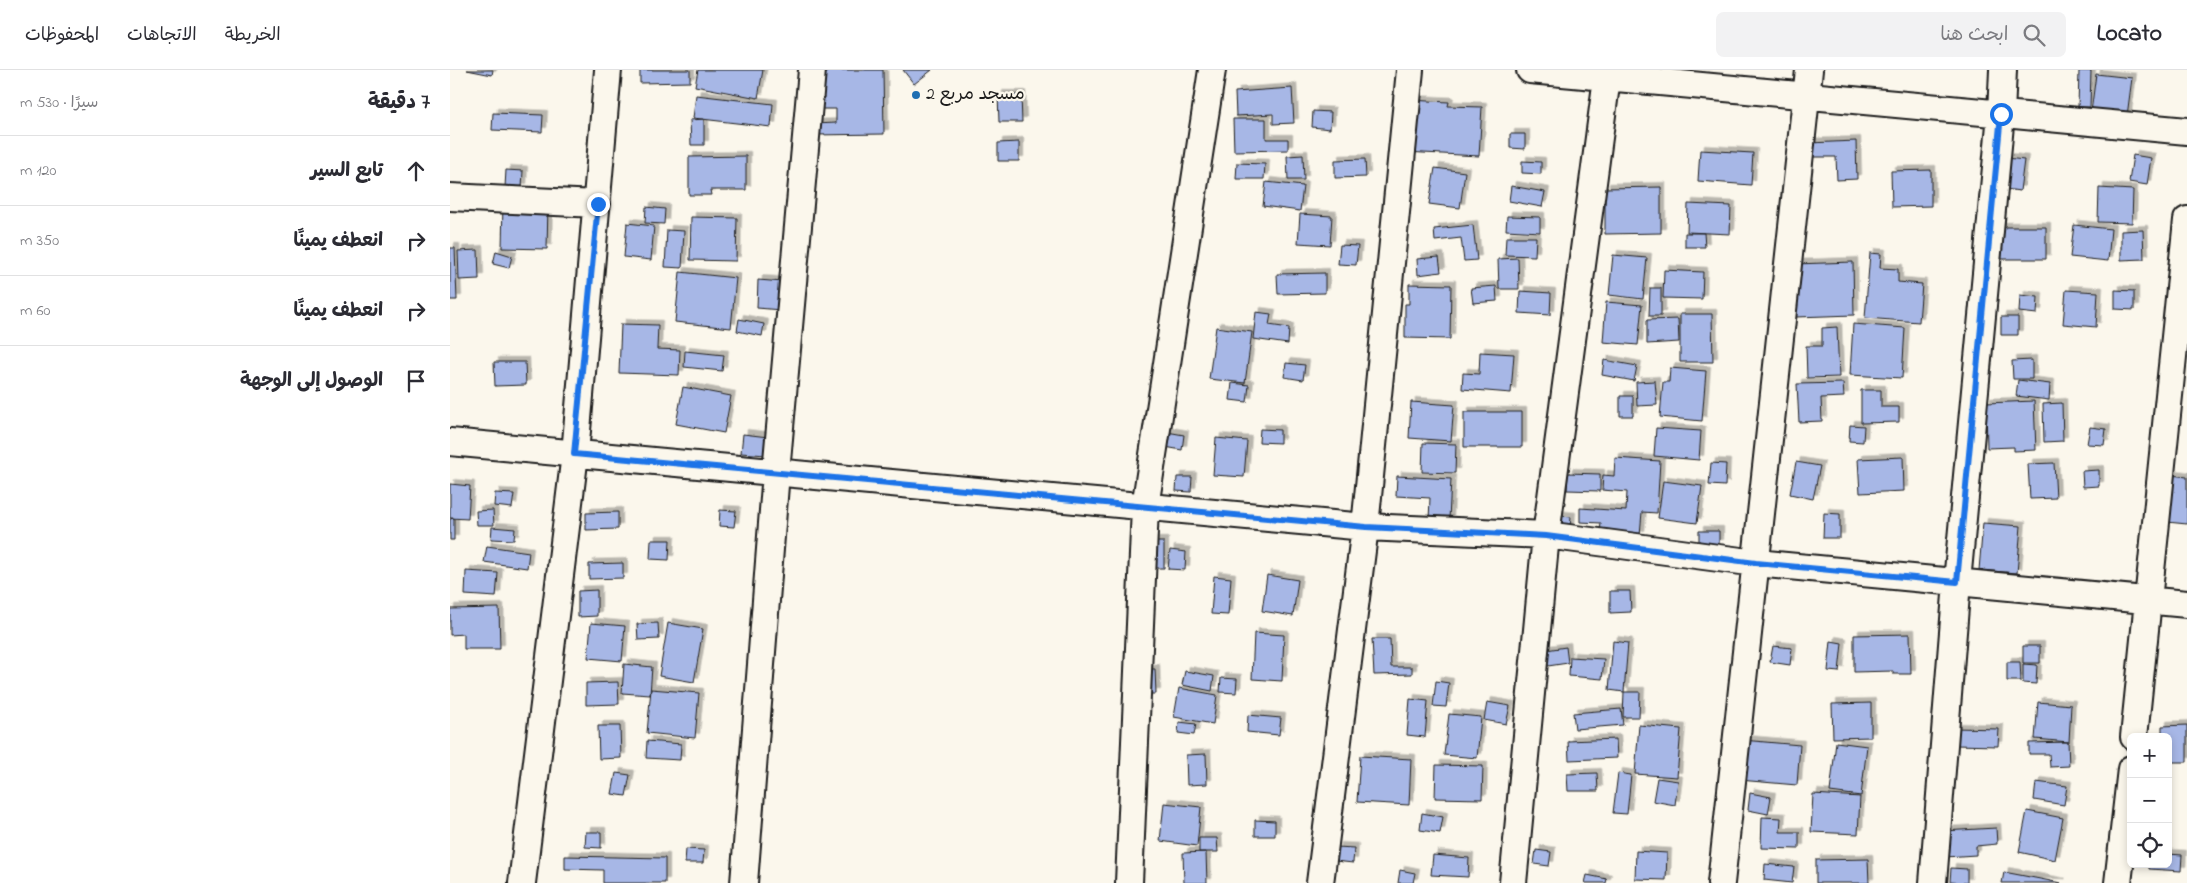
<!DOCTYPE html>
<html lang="ar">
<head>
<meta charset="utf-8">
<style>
  body { margin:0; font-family:"Indie Flower","Playpen Sans Arabic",sans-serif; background:#f2f2f3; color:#2b2b33; direction:rtl }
  .controls { position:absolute; right:15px; bottom:15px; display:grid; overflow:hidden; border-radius:8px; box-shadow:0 2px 8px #0003 }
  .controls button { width:45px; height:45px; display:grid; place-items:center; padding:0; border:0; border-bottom:1px solid #e1e1e2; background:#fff; color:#2b2b33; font:25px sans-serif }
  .stop { position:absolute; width:15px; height:15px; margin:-11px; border:4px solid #1a73e8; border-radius:50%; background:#fff }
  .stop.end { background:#1a73e8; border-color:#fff; box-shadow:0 1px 5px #0008 }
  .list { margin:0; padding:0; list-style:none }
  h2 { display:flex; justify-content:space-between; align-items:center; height:65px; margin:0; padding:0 20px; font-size:21px }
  h2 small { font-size:16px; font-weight:400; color:#7c7c81 }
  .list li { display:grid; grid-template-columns:32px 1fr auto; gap:15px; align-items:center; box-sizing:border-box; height:70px; padding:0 20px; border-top:1px solid #e1e1e2 }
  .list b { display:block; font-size:19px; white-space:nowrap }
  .list em { font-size:16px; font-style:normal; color:#7c7c81 }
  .icon { flex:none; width:28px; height:28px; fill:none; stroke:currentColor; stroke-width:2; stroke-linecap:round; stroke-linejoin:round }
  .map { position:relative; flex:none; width:1737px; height:813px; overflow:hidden; direction:ltr }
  header { display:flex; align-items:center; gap:30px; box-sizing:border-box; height:70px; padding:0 25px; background:#fff; border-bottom:1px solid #e1e1e2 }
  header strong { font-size:24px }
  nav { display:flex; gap:28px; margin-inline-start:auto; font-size:18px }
  .search { width:350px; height:45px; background:#f2f2f3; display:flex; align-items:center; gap:12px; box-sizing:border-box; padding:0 18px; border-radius:8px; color:#7c7c81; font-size:19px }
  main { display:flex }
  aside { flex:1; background:#fff }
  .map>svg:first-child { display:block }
</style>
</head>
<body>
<header>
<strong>Locato</strong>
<div class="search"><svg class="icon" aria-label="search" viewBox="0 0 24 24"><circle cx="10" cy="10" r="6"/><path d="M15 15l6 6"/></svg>ابحث هنا</div>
<nav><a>الخريطة</a><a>الاتجاهات</a><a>المحفوظات</a></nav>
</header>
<main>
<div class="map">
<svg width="1737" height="813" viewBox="0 0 1737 813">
  <defs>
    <filter id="shadow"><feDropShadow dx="4.5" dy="-4.5" stdDeviation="0" flood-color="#0004"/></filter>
  </defs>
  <rect width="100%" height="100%" fill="#fbf7ec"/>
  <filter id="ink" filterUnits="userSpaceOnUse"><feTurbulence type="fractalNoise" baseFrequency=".02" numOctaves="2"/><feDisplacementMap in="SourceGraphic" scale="10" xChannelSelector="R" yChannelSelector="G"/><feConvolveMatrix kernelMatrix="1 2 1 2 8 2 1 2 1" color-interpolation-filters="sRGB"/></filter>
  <g filter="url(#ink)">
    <path fill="#a7b7e6" stroke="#1c1c1c" filter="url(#shadow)" d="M17,0H43L42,5Z
      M190,0H240V12L190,13Z
      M248,0H313L308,28L245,16Z
      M369,0H433L434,64L364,65V54L386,53V39H368Z
      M453,0H482L464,14Z
      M1629,1H1641L1640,37H1628Z
      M1646,4L1682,8L1677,46L1641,42Z
      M842,18L844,53L823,54V44L786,46L785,22Z
      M246,25L323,34L321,57L243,48Z
      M548,25H571L572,52H549Z
      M958,30L999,32L998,36L1032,37L1029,86L955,82Z
      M863,41L881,42L880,59L862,57Z
      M43,43L93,45L92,62L42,60Z
      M254,49V75H241L240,50Z
      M783,49H816V69H838V80L784,81Z
      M1060,64H1075V79L1060,78Z
      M1406,71L1407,109L1387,110L1386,87H1358V73Z
      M569,72V91H548V73Z
      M1250,80L1303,83L1301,115L1248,111Z
      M853,85L854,110H838L837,86Z
      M1683,85L1701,88L1697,115L1679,112Z
      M296,86V120H260L261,125H239V87Z
      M1540,86L1574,90L1570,121L1555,119Z
      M915,89L916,107L885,108V90Z
      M1072,91L1091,92V104L1072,103Z
      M787,93L815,94L814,109H786Z
      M985,98L1015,102L1010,138L979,134Z
      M56,100L73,101L72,118L55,117Z
      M1481,100V136L1442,137L1441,101Z
      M816,112L853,116L850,141L813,136Z
      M1061,116L1095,122L1092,137L1059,131Z
      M1211,117V163L1155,164V118Z
      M1649,118L1683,120L1682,153L1648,152Z
      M53,133L98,134L97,179L52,178Z
      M1238,134L1281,136L1280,164L1237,162Z
      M196,137L215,139L214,154L195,153Z
      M850,144L882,146L880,175L848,173Z
      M1057,146L1090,147V162L1056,160Z
      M241,147L287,148L286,191L240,190Z
      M177,153L204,156L201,190L174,187Z
      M1023,155L1027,190L1014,191L1011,168L985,171L984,159Z
      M1624,155L1661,159L1658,191L1620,187Z
      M1545,157H1596V189H1545Z
      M217,160L234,161L232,198L215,197Z
      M1693,160L1694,189L1671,190V161Z
      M1235,163H1254L1255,177H1235Z
      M1056,167H1086L1085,186L1055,185Z
      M890,175L908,176L906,195L888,194Z
      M0,178H5L7,230H0Z
      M28,180L29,209L9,210L8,181Z
      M46,181L62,186L59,198L43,194Z
      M1420,183L1431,184L1430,198L1448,199V212L1472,214L1469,252L1415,248Z
      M1163,185L1197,188L1193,229L1159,225Z
      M989,187L991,202L968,205L967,189Z
      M1068,188L1069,219H1049L1048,189Z
      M1403,192L1404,245L1346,247L1345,194Z
      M1214,200L1253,202L1252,229L1213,228Z
      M230,202L286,208L281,258L225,252Z
      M875,203V223L828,224L827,204Z
      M308,210L333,212L331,240L307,238Z
      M959,214L1001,215L1000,269L955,268V234H959Z
      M1046,216L1047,231L1023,233L1021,218Z
      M1200,218H1211V246H1199Z
      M1616,220L1648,222L1646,257L1613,254Z
      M1665,220L1684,221V240L1665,239Z
      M1070,221L1101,223L1100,245L1069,243Z
      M1570,225L1588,227L1587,244L1569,242Z
      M1156,232L1192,235L1188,275L1153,272Z
      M806,242L821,244L819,255L839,258L838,274L803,269Z
      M1230,244H1262L1263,292H1230Z
      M1551,247H1568V265H1551Z
      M289,249L314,254L312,266L287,261Z
      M1228,249L1229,272L1197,274V250Z
      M171,254L208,255L207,279L230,280L229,305L169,303Z
      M1403,254L1455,258L1452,308L1400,305Z
      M766,257L802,262L795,313L759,309Z
      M1387,257L1389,307L1357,308L1356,276H1372V258Z
      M235,281L274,285L272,301L234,297Z
      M1030,282L1064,284L1061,323L1012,319L1013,303L1029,304Z
      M1154,290L1187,296L1184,311L1152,305Z
      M1582,290V309H1563L1562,291Z
      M44,292H75L76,315L45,316Z
      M836,293L855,295L853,310L834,307Z
      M1220,298L1256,301L1252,351L1210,347L1213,312H1219Z
      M1568,310L1600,314L1599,330L1566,326Z
      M1205,311L1207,335L1187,336L1186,312Z
      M782,313L799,315L797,332L780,330Z
      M1393,313L1394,327L1371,328L1372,351L1349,352L1347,314Z
      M233,317L281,326L274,363L226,354Z
      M1411,320H1431V337H1449V352L1411,353Z
      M1170,326H1183V346H1170Z
      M1584,331L1586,380L1564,381V377L1537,378L1536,333Z
      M961,332L1004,335L1001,371L959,368Z
      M1612,333L1613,371L1594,372L1593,334Z
      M1014,342H1072V377H1014Z
      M1400,355L1414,356L1413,372L1399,371Z
      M1640,357L1656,359L1654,375L1637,374Z
      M1206,358L1251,361L1249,390L1204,386Z
      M810,359L830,360V373L809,372Z
      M717,362L734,365L732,380L715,377Z
      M293,364L318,367L316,385L291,383Z
      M766,368L797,371L794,407L763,405Z
      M973,373L1006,374L1005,403L972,402Z
      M1453,387L1454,421L1410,423L1408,389Z
      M1165,388L1210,391L1207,443L1192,442L1190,465L1150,462L1151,453L1130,452V438L1176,441L1177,422L1152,420L1153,405L1164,406Z
      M1346,392L1370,396L1363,429L1340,424Z
      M1261,393L1276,394L1275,416L1259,415Z
      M1604,393L1606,428L1580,429L1578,394Z
      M1649,400V416L1633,417L1632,401Z
      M1118,403L1150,404V421L1117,420Z
      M1721,405L1737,407V454L1717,452Z
      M947,406L1001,409L999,450H979L980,428L946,426Z
      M727,407H742L741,422L726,421Z
      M1213,411L1252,416L1247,453L1208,448Z
      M0,414L20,416L18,449L0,448Z
      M45,423L64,424L62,438L44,436Z
      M43,440L44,455H27L26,441Z
      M270,440L286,441L284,457L269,456Z
      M168,442V459L136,460V443Z
      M1374,443L1390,444V468H1373Z
      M1102,445L1121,447L1120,460L1101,458Z
      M4,448V470H0V449Z
      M1533,453L1571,456L1567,503L1529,500Z
      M42,457L65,459L64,470L41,469Z
      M1249,461H1269V474H1249Z
      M201,470H220L219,490L200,489Z
      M694,472H714V498H694Z
      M37,476L79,482L77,498L34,492Z
      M720,480L736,482L735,500L718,499Z
      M173,493V508L139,509V494Z
      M16,501L48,503L46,527L15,525Z
      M817,505L848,510L843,546L812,541Z
      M764,506L781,508L778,545L761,544Z
      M147,520V546L128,547V521Z
      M1160,521H1180L1181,542L1160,543Z
      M49,538L50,579H14V564L0,565V539Z
      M141,553L175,556L172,591L138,588Z
      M208,553L209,569L188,570L187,554Z
      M218,553L253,559L244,612L209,606Z
      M804,563L834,565L832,611L802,609Z
      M1460,564L1461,604H1443V601L1404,602V565Z
      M922,569H940L941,597H962V604L924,605Z
      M1163,571L1178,573L1174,622L1159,620Z
      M1381,571L1392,573L1389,602L1378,601Z
      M1323,576L1342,578L1340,595L1320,592Z
      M1573,576H1590V593H1573Z
      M1116,577L1118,593L1098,596L1096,580Z
      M1120,587L1154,589L1152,609L1119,606Z
      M1557,592H1570L1571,611H1557Z
      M174,594L202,597L200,625L172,623Z
      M1573,594L1587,595L1586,614L1573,613Z
      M689,599H705L706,624H690Z
      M735,601L764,606L762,621L732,615Z
      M771,608L787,609L786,623L770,622Z
      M986,611L999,613L996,637L983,636Z
      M168,612L169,634L136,635V613Z
      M729,618L767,625L763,654L724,647Z
      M201,619L249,623L245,668L197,663Z
      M1174,622H1190L1189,647H1173Z
      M960,629L978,631L975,667L957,665Z
      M1037,632L1060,636L1056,654L1034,650Z
      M1588,632L1621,635L1619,672L1585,669Z
      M1421,633V667L1383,668L1382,634Z
      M1171,639L1173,655L1125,659L1123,643Z
      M999,644L1031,647L1027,688L994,685Z
      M798,645L831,648L829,665L797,662Z
      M729,652L746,654L744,665L728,663Z
      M1189,655L1231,659L1227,707L1185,704Z
      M1737,655V692H1718V667H1712V656Z
      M148,656H170L171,688L149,689Z
      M1506,658L1549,659L1548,676L1505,675Z
      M1166,669L1167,688L1119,690L1118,671Z
      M1292,670L1350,675L1347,715L1289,710Z
      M197,671L231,674L230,690L196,688Z
      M1386,672L1417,676L1411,726L1380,722Z
      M1618,672L1619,696L1600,697L1599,684H1579V673Z
      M756,684L757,714L737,715L736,685Z
      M910,686L961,689L959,735L907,732Z
      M986,695L1033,696L1032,729L985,728Z
      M166,703L180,705L176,726L162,724Z
      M1147,703L1148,721H1118L1117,704Z
      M1168,703L1181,705L1177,744L1163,743Z
      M1207,708L1228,711L1225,735L1203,731Z
      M1586,712L1617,716L1614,735L1584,730Z
      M1300,723L1321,727L1318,744L1298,740Z
      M1363,724L1410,727L1408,764L1361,762Z
      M714,733L751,737L747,776L710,771Z
      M1577,741L1613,748L1605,790L1569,782Z
      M972,743L993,747L990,763L970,760Z
      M1312,747L1331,748L1330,762H1349V779L1311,778Z
      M805,750L825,751V766H805Z
      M1546,758L1547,774L1526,776V785L1495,787L1493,761Z
      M136,762H151V778L135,777Z
      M749,768H767L768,782H749Z
      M887,777L904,778L903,793L885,791Z
      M236,779L254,780L253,793H235Z
      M1086,780L1101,782L1099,796L1084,794Z
      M1186,781L1217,783L1216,810L1185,809Z
      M756,782L757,813H734L733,783Z
      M1718,784L1732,785L1731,801L1699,799V794H1718Z
      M983,785L1019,788L1018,807L981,805Z
      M115,786L215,788V813H153V800L115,799Z
      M1418,789L1419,813H1366V790Z
      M1315,794L1344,797L1342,813L1314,810Z
      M1501,798L1517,799V813L1500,812Z
      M950,800L965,803L963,813H948Z
      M1554,802L1611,813H1552Z
      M1137,805L1157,809L1156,813H1135Z"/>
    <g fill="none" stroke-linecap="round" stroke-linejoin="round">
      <g stroke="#1c1c1c" stroke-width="30">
        <path id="minor" d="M1080,0L1737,61
          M0,127L147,134
          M0,372L915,457L1096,465L1306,493L1737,534
          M1684,667L1737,150
          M72,813L125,384L158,0
          M294,813L326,402L362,0
          M679,813L695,437L762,0
          M870,813L915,457L960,0
          M1063,813L1096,465L1158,0
          M1271,813L1359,0
          M1483,813L1507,512L1551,44L1553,0
          M1668,813L1681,699"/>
      </g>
      <use href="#minor" stroke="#fbf7ec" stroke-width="26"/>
    </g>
  </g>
  <g fill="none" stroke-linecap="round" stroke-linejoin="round" filter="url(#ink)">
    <path stroke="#1a73e8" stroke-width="6" d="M148,134L124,384L916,457L1096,466L1306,493L1507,512L1551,44"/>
  </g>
  <circle fill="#1f6fb2" stroke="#fbf7ec" stroke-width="2" cx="466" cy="25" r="5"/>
  <g text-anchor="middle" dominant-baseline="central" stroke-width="4.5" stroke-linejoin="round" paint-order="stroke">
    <g font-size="18" fill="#1c1c1c" stroke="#fbf7ec" text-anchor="start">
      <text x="476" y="25">مسجد مربع 2</text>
    </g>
  </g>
</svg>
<div class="controls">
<button>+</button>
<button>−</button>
<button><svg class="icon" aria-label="locate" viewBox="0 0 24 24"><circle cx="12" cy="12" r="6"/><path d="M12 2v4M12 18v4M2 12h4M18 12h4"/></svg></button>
</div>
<div class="stop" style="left:1551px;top:44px"></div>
<div class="stop end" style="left:148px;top:134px"></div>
</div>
<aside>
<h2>7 دقيقة<small>سيرًا · 530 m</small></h2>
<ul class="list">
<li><svg class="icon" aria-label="ahead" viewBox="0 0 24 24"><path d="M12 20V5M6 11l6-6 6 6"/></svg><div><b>تابع السير</b></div><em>120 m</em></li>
<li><svg class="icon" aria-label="right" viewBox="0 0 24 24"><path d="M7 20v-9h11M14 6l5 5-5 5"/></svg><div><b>انعطف يمينًا</b></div><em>350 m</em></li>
<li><svg class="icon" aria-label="right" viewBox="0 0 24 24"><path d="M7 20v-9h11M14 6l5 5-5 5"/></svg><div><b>انعطف يمينًا</b></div><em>60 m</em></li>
<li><svg class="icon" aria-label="arrive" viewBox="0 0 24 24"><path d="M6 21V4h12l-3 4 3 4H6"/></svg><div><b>الوصول إلى الوجهة</b></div></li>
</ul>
</aside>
</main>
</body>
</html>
